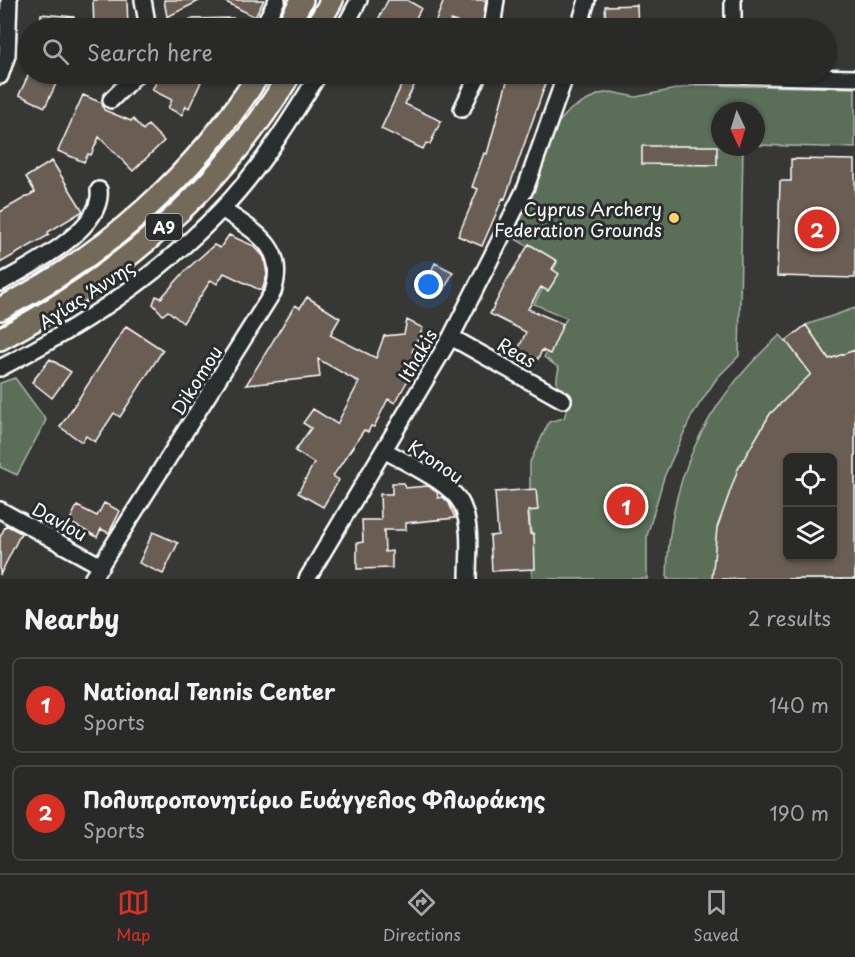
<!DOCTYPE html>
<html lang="en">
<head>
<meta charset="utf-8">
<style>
  body { margin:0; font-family:"Playpen Sans",sans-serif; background:#313130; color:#f1f3f6 }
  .controls { position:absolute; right:18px; bottom:18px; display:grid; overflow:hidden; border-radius:9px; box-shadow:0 2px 4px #0004 }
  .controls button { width:54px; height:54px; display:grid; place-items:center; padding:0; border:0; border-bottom:2px solid #454545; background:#292928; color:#f1f3f6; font:30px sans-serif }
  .compass { position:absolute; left:711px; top:102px; width:54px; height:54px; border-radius:50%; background:#292928; box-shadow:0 2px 4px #0004; rotate:176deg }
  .you { position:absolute; left:429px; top:285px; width:21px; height:21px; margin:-15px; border:4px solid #fff; border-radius:50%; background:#1a73e8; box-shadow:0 0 0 9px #1a73e833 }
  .badge { display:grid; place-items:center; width:39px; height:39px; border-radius:50%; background:#d93025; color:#fff; font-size:20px; font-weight:700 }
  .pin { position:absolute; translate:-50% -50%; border:3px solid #fff; box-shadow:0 2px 6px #0006 }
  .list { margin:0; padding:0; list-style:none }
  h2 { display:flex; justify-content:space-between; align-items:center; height:78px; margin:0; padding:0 24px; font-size:26px }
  h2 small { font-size:20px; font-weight:400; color:#a5a6a8 }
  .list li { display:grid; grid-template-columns:39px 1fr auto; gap:18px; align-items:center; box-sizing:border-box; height:96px; margin:0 12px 12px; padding:0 12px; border:2px solid #454545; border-radius:9px }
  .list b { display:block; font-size:22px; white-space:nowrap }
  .list p { margin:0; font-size:20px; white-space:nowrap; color:#a5a6a8 }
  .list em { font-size:20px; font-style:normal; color:#a5a6a8 }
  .icon { flex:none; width:33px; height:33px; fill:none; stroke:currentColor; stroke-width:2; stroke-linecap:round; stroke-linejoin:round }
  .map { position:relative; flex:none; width:855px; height:579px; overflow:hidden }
  .search { position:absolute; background:#292928; box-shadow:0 2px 4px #0004; left:18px; right:18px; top:18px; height:66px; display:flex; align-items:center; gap:15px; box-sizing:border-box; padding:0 21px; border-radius:33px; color:#a5a6a8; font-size:22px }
  .sheet { height:294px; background:#292928 }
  nav { display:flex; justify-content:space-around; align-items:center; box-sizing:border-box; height:84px; border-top:2px solid #454545; background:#292928; font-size:16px; color:#a5a6a8 }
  nav a { display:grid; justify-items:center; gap:3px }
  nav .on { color:#d93025 }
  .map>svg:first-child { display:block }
</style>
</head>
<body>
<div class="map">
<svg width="855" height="579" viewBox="0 0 855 579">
  <rect width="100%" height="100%" fill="#373735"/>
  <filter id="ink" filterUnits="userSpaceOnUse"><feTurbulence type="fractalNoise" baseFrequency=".0167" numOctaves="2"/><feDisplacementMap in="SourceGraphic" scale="12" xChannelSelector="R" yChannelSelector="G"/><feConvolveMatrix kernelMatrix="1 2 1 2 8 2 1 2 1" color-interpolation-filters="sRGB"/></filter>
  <g filter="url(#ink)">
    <path fill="#5a6e58" stroke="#acb6ac" stroke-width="1.5" fill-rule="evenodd" d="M696,85L855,88V148L756,145V111H720V147H743L739,356L717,378L692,415L664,477L647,536V579H532L533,543L530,524V462L549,422L564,418L570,399C555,392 555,382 559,368L544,357L567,318L534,304L557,263L510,236L533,188L553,128L571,109L599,94L611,92L636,97Z
      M855,308V579H667C668,478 705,402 780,335L786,341L806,325ZM788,458H832V556H788Z
      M15,378L46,420L17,475L0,467V383Z"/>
    <path fill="#6b5d52" stroke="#fff" stroke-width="1.5" fill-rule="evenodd" d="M93,0H127L128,28H94Z
      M164,0H201L167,17Z
      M222,0H264L255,17Z
      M388,0H407L421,8L411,28H395L378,20Z
      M444,0H486L482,28H472L451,20L448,28H433Z
      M637,5L638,28H606L605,6Z
      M41,14L74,17L73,28H40Z
      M233,18V28H190V19Z
      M29,74L56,84L45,107L19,95Z
      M161,74H185L201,82L189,108L186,106L182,115L168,108L172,100L152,90Z
      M375,74H420L405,104L441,121L430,144L426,143L423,149L381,129L401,86Z
      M509,74H549L505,199L503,198L482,246L458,236L478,189L472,187L484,153L487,154Z
      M83,95L102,103L104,110L131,121L133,119L143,130L148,125L164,141L133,171L99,137L91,155L88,154L84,162L58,151Z
      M642,146H717V165L642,164Z
      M791,159L855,160V278L777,276L780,181H791Z
      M52,161L83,211L48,232L49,235L0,263V212L35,192L26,177Z
      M229,235L254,246L264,257L267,275L262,291L224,273L217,284L211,280L183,323L168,311L163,315L153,304L156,296L161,298L187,269L214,245L220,248Z
      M529,244L557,261L552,269L559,274L548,291L541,287L528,309L563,324L550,354L542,350L538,359L518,350L526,332L490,314L507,280Z
      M435,263L453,272L444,290L426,282Z
      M307,297L340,318L330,335L376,358L384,336L404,334L407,320L423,328L412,352L418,355L409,378L395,403L388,399L374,427L371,426L368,432L364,430L333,476L339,480L323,507L298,493L314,463L295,451L311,428L303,423L313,409L337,424L359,382L318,359L320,377L246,385L295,305L300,308Z
      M806,325L829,359L855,350V579H712L717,528L738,469L770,414L811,374L786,341ZM788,458H832V556H788Z
      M126,326L163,350L120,417L114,413L95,442L86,436L82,442L60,427Z
      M50,359L71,372L52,398L32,382Z
      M392,483H404L405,488L428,486L437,492L438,498L443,497L449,503L455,518L406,523V530H384L385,552L392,551V568L357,569V543L363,542L362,520H381L380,494H392Z
      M536,489L538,510L528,511L530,534H534L535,569L492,571L490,536L498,535L495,492Z
      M104,503L120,511L109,533L101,529L97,537L69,522L77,506L97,516Z
      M6,525L21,533L0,575V537Z
      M153,532L178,543L163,574L139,563Z"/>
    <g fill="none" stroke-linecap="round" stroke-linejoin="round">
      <g stroke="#fff" stroke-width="20">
        <path id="minor" d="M143,0L148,28
          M733,0V28
          M262,28L277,0
          M344,28L359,0
          M492,28L496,0
          M579,28L587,0
          M679,74L855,78
          M0,76L7,55L9,0
          M111,100L137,74
          M462,109L479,74
          M0,283C30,266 104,229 99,190
          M451,337L563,400
          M0,368C82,326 157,277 221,210C260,170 290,120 319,74
          M384,450C406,463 452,483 462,505C472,527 468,556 468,579
          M0,510L101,566
          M92,579L273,292C288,246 254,232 222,209
          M307,579L451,337L492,256L526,187L566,74"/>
      </g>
      <g stroke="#fff" stroke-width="26">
        <path id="highway" d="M286,28L302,0
          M316,28L332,0
          M0,309C104,257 197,173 259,74
          M0,339C117,277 222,189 290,74"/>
      </g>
      <use href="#minor" stroke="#2a2d2e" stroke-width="15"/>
      <use href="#highway" stroke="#736b5a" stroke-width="21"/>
    </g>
  </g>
  <circle fill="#ffd166" stroke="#2a2d2e" stroke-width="2" cx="674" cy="218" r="6"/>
  <g text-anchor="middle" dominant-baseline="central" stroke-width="6" stroke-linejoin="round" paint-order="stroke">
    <rect fill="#2a2d2e" stroke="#bfc0c0" stroke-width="1.5" x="146" y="214" width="36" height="26" rx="4.5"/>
    <g font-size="16" font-weight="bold" fill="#fff">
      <text x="164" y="227">A9</text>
    </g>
    <g font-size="18" fill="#fff" stroke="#2a2d2e" text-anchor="end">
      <text x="662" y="208">Cyprus Archery<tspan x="662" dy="21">Federation Grounds</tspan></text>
    </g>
    <g font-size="18" fill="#fff" stroke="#2a2d2e">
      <text transform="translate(86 294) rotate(-33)">Αγίας Άννης</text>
      <text transform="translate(517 352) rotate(30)">Reas</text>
      <text transform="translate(417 355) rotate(-60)">Ithakis</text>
      <text transform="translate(196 380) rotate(-58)">Dikomou</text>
      <text transform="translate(436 461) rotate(34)">Kronou</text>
      <text transform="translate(60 521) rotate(29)">Davlou</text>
    </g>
  </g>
</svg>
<div class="controls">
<button><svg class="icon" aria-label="locate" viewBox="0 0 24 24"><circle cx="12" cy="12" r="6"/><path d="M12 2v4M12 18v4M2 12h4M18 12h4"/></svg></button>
<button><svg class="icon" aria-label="layers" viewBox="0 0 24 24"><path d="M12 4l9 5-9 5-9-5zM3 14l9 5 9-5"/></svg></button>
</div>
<svg class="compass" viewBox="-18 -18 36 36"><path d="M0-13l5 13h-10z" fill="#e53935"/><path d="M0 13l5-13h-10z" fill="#a5a6a8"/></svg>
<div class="you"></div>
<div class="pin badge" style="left:626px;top:506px">1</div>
<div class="pin badge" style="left:817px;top:229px">2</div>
<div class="search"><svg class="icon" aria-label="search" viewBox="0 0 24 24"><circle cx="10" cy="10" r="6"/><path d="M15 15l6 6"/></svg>Search here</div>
</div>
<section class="sheet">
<h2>Nearby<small>2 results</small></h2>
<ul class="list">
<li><span class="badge">1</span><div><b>National Tennis Center</b><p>Sports</p></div><em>140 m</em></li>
<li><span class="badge">2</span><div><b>Πολυπροπονητίριο Ευάγγελος Φλωράκης</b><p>Sports</p></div><em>190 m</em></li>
</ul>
</section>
<nav>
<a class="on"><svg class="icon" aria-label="map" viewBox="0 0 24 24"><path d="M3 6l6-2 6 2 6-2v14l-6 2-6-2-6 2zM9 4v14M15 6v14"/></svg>Map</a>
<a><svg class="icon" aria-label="directions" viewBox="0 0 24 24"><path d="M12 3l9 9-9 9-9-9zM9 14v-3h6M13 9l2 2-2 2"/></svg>Directions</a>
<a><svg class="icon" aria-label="saved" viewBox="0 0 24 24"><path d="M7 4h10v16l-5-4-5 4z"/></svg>Saved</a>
</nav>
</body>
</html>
